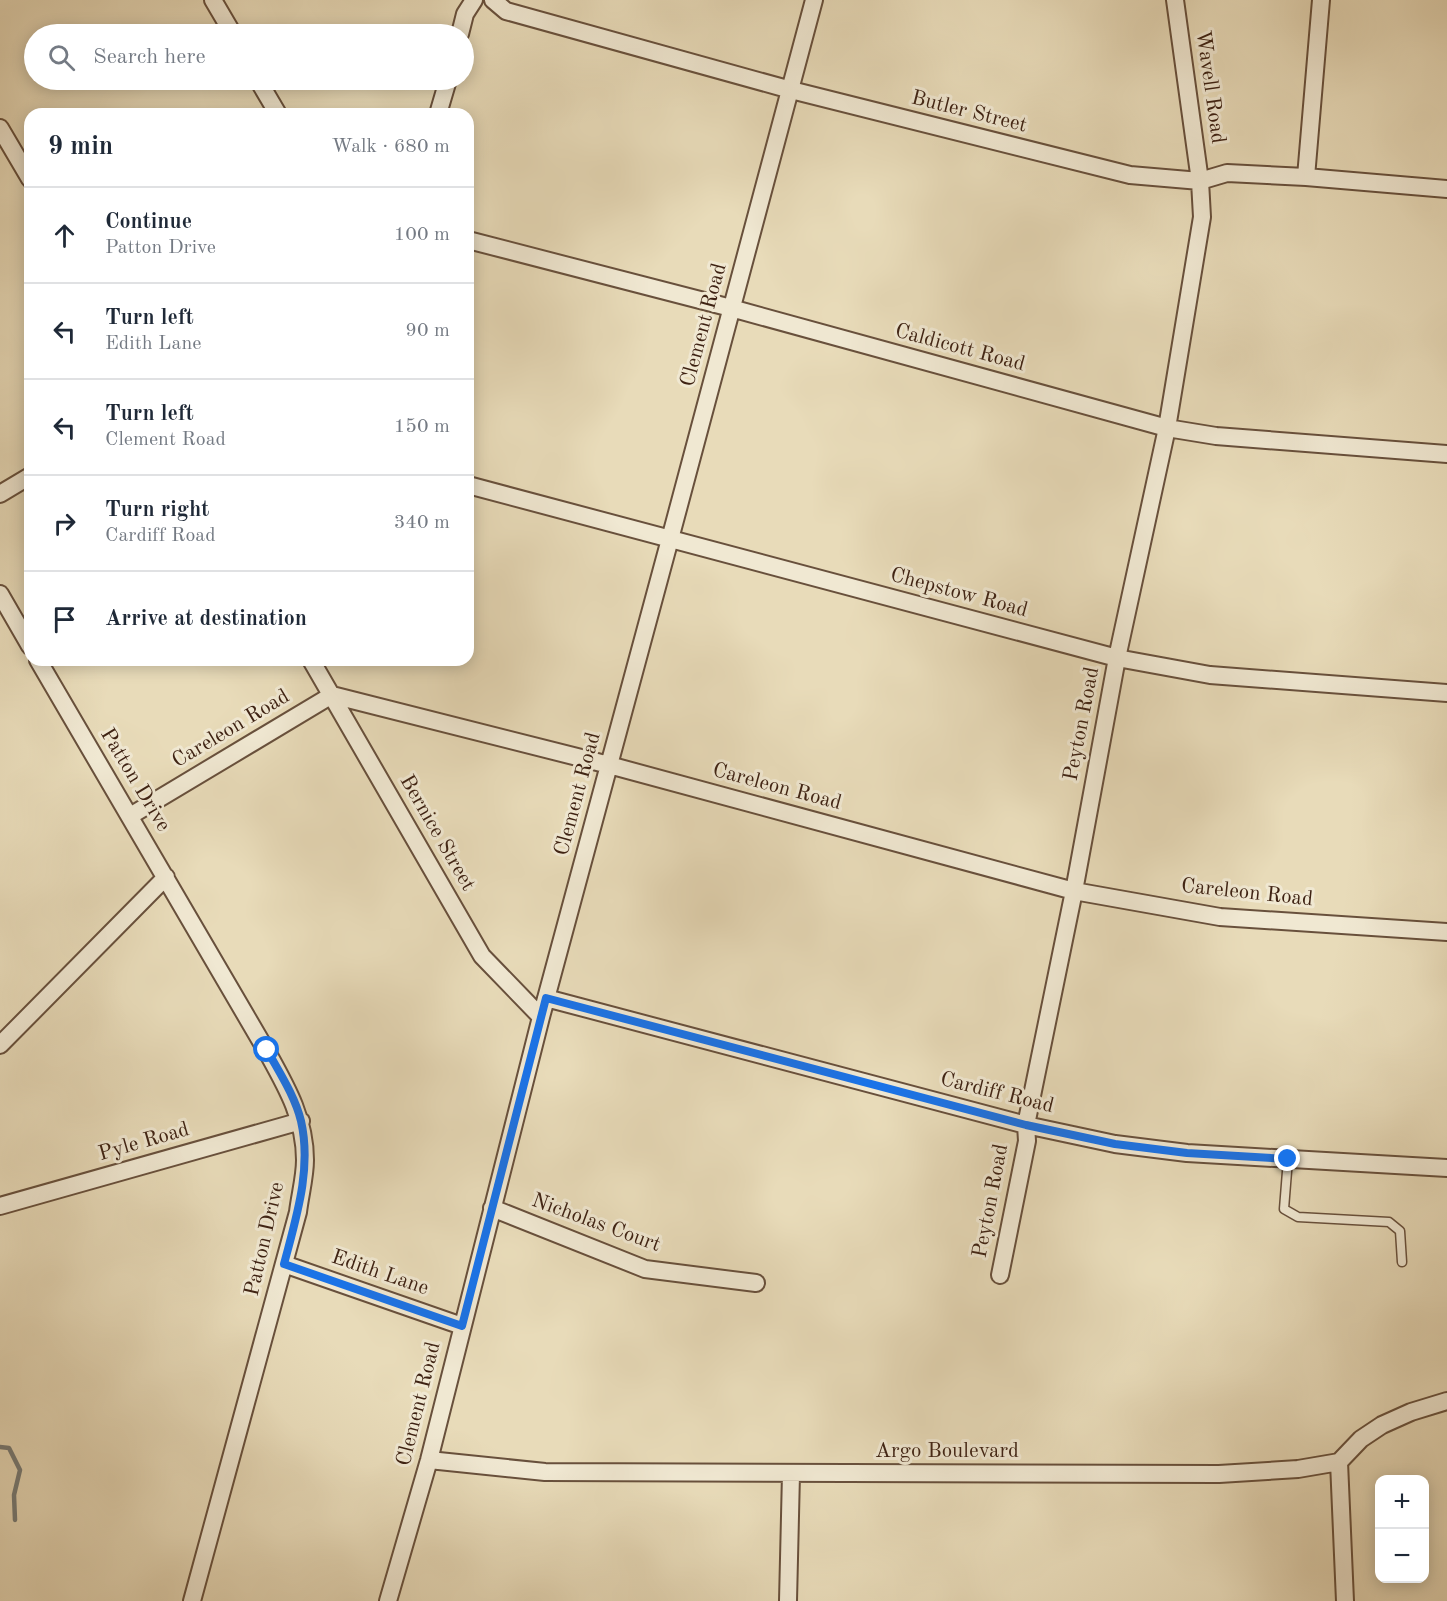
<!DOCTYPE html>
<html lang="en">
<head>
<meta charset="utf-8">
<style>
  body { margin:0; font-family:"Old Standard TT",serif; background:#f2f2f3; color:#1f2937 }
  .controls { position:absolute; right:18px; bottom:18px; display:grid; overflow:hidden; border-radius:12px; box-shadow:0 3px 15px #0003 }
  .controls button { width:54px; height:54px; display:grid; place-items:center; padding:0; border:0; border-bottom:2px solid #e0e1e3; background:#fff; color:#1f2937; font:30px sans-serif }
  .stop { position:absolute; width:18px; height:18px; margin:-14px; border:4px solid #1a73e8; border-radius:50%; background:#fff }
  .stop.end { background:#1a73e8; border-color:#fff; box-shadow:0 2px 6px #0008 }
  .list { margin:0; padding:0; list-style:none }
  h2 { display:flex; justify-content:space-between; align-items:center; height:78px; margin:0; padding:0 24px; font-size:26px }
  h2 small { font-size:20px; font-weight:400; color:#747a83 }
  .list li { display:grid; grid-template-columns:39px 1fr auto; gap:18px; align-items:center; box-sizing:border-box; height:96px; padding:0 24px; border-top:2px solid #e0e1e3 }
  .list b { display:block; font-size:22px; white-space:nowrap }
  .list p { margin:0; font-size:20px; white-space:nowrap; color:#747a83 }
  .list em { font-size:20px; font-style:normal; color:#747a83 }
  .icon { flex:none; width:33px; height:33px; fill:none; stroke:currentColor; stroke-width:2; stroke-linecap:round; stroke-linejoin:round }
  .map { position:relative; flex:none; width:1447px; height:1601px; overflow:hidden }
  .search { position:absolute; background:#fff; box-shadow:0 3px 15px #0003; left:24px; top:24px; width:450px; height:66px; display:flex; align-items:center; gap:15px; box-sizing:border-box; padding:0 21px; border-radius:33px; color:#747a83; font-size:22px }
  .panel { position:absolute; background:#fff; box-shadow:0 3px 15px #0003; left:24px; top:108px; width:450px; height:558px; border-radius:18px }
  .map>svg:first-child { display:block }
</style>
</head>
<body>
<div class="map">
<svg width="1447" height="1601" viewBox="0 0 1447 1601">
  <rect width="100%" height="100%" fill="#e8dbb9"/>
  <filter id="stains"><feTurbulence type="fractalNoise" baseFrequency=".00333" numOctaves="4"/><feColorMatrix values="0 0 0 0 .2 0 0 0 0 .09 0 0 0 0 .02 0 0 0 .5 -.17"/></filter>
  <radialGradient id="worn" r=".72"><stop offset=".6" stop-color="#630" stop-opacity="0"/><stop offset="1" stop-color="#630" stop-opacity=".3"/></radialGradient>
  <g fill="none" stroke-linecap="round" stroke-linejoin="round">
    <path stroke="#767c78" stroke-width="4.5" d="M0,1447L9,1448L20,1470L14,1495L15,1520"/>
    <g stroke="#68503c" stroke-width="11">
      <path id="service" d="M1288,1159L1284,1209L1298,1217L1389,1222L1400,1231L1402,1262"/>
    </g>
    <g stroke="#68503c" stroke-width="20">
      <path id="minor" d="M213,0L233,34
        M493,0L506,11L791,90L1130,175L1200,181L1227,173L1306,177L1447,189
        M460,34L465,14L474,0
        M258,80L278,114
        M438,114L448,80
        M0,128L30,179
        M1306,177L1321,0
        M468,240L731,308L1167,428L1216,436L1447,454
        M468,485L1117,658L1210,675L1447,693
        M0,494L30,476
        M0,594L30,646
        M38,660L266,1050C286,1086 305,1118 305,1160C305,1177 300,1195 298,1212L192,1601
        M311,660L482,956L541,1017
        M130,816L332,695L609,765L1074,891L1220,917L1447,932
        M546,998L1026,1125L1115,1144L1187,1153L1447,1168
        M0,1045L166,877
        M0,1206L301,1121
        M492,1208L645,1269L756,1283
        M284,1264L462,1326
        M1000,1275L1027,1141L1026,1125L1074,891L1117,658L1167,428L1202,217L1200,181L1175,0
        M429,1460L545,1472L1219,1474L1298,1469L1339,1462L1361,1439L1382,1425L1411,1412L1447,1401
        M1339,1462L1345,1601
        M388,1601L429,1460L541,1017L670,539L814,0
        M788,1601L791,1474"/>
    </g>
    <use href="#service" stroke="#f0e8d2" stroke-width="8"/>
    <use href="#minor" stroke="#f0e8d2" stroke-width="16"/>
  </g>
  <g fill="none" stroke-linecap="round" stroke-linejoin="round">
    <path stroke="#1a73e8" stroke-width="8" d="M267,1050C279,1072 295,1096 301,1121C312,1169 296,1218 284,1264L462,1326L546,998L1026,1125L1115,1144L1187,1153L1288,1159"/>
  </g>
  <g text-anchor="middle" dominant-baseline="central" stroke-width="6" stroke-linejoin="round" paint-order="stroke">
    <g font-size="21" fill="#3e2213" stroke="#f0e8d2">
      <text transform="translate(1210 87) rotate(82)">Wavell Road</text>
      <text transform="translate(969 112) rotate(14)">Butler Street</text>
      <text transform="translate(704 325) rotate(-75)">Clement Road</text>
      <text transform="translate(960 348) rotate(15)">Caldicott Road</text>
      <text transform="translate(959 593) rotate(15)">Chepstow Road</text>
      <text transform="translate(1082 724) rotate(-79)">Peyton Road</text>
      <text transform="translate(231 729) rotate(-31)">Careleon Road</text>
      <text transform="translate(135 780) rotate(59)">Patton Drive</text>
      <text transform="translate(777 787) rotate(15)">Careleon Road</text>
      <text transform="translate(578 794) rotate(-75)">Clement Road</text>
      <text transform="translate(437 833) rotate(60)">Bernice Street</text>
      <text transform="translate(1247 893) rotate(6)">Careleon Road</text>
      <text transform="translate(997 1093) rotate(14)">Cardiff Road</text>
      <text transform="translate(144 1142) rotate(-16)">Pyle Road</text>
      <text transform="translate(991 1201) rotate(-79)">Peyton Road</text>
      <text transform="translate(596 1223) rotate(20)">Nicholas Court</text>
      <text transform="translate(265 1239) rotate(-77)">Patton Drive</text>
      <text transform="translate(380 1273) rotate(19)">Edith Lane</text>
      <text transform="translate(419 1404) rotate(-76)">Clement Road</text>
      <text x="947" y="1451">Argo Boulevard</text>
    </g>
  </g>
  <rect width="100%" height="100%" filter="url(#stains)"/>
  <rect width="100%" height="100%" fill="url(#worn)"/>
</svg>
<div class="controls">
<button>+</button>
<button>−</button>
</div>
<div class="stop" style="left:267px;top:1050px"></div>
<div class="stop end" style="left:1288px;top:1159px"></div>
<div class="search"><svg class="icon" aria-label="search" viewBox="0 0 24 24"><circle cx="10" cy="10" r="6"/><path d="M15 15l6 6"/></svg>Search here</div>
<section class="panel">
<h2>9 min<small>Walk · 680 m</small></h2>
<ul class="list">
<li><svg class="icon" aria-label="ahead" viewBox="0 0 24 24"><path d="M12 20V5M6 11l6-6 6 6"/></svg><div><b>Continue</b><p>Patton Drive</p></div><em>100 m</em></li>
<li><svg class="icon" aria-label="left" viewBox="0 0 24 24"><path d="M17 20v-9H6M10 6l-5 5 5 5"/></svg><div><b>Turn left</b><p>Edith Lane</p></div><em>90 m</em></li>
<li><svg class="icon" aria-label="left" viewBox="0 0 24 24"><path d="M17 20v-9H6M10 6l-5 5 5 5"/></svg><div><b>Turn left</b><p>Clement Road</p></div><em>150 m</em></li>
<li><svg class="icon" aria-label="right" viewBox="0 0 24 24"><path d="M7 20v-9h11M14 6l5 5-5 5"/></svg><div><b>Turn right</b><p>Cardiff Road</p></div><em>340 m</em></li>
<li><svg class="icon" aria-label="arrive" viewBox="0 0 24 24"><path d="M6 21V4h12l-3 4 3 4H6"/></svg><div><b>Arrive at destination</b></div></li>
</ul>
</section>
</div>
</body>
</html>
